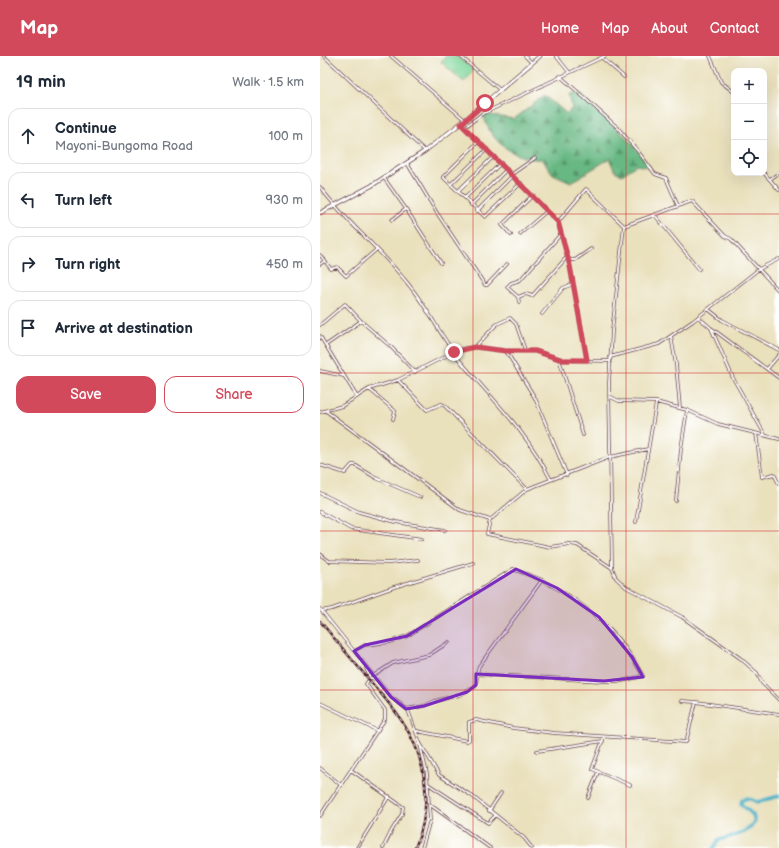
<!DOCTYPE html>
<html lang="en">
<head>
<meta charset="utf-8">
<style>
  body { margin:0; font-family:"Balsamiq Sans",sans-serif; background:#f6f6f7; color:#1f2937 }
  .controls { position:absolute; right:12px; top:12px; display:grid; overflow:hidden; border-radius:8px; box-shadow:0 4px 16px #0002 }
  .controls button { width:36px; height:36px; display:grid; place-items:center; padding:0; border:0; border-bottom:1px solid #e0e1e3; background:#fff; color:#1f2937; font:20px sans-serif }
  .stop { position:absolute; width:12px; height:12px; margin:-9px; border:3px solid #d1495b; border-radius:50%; background:#fff }
  .stop.end { background:#d1495b; border-color:#fff; box-shadow:0 1px 4px #0008 }
  .list { margin:0; padding:0; list-style:none }
  h2 { display:flex; justify-content:space-between; align-items:center; height:52px; margin:0; padding:0 16px; font-size:17px }
  h2 small { font-size:13px; font-weight:400; color:#747a83 }
  .list li { display:grid; grid-template-columns:26px 1fr auto; gap:12px; align-items:center; box-sizing:border-box; height:56px; margin:0 8px 8px; padding:0 8px; border:1px solid #e0e1e3; border-radius:12px }
  .list b { display:block; font-size:15px; white-space:nowrap }
  .list p { margin:0; font-size:13px; white-space:nowrap; color:#747a83 }
  .list em { font-size:13px; font-style:normal; color:#747a83 }
  .actions { display:flex; gap:8px; padding:12px 16px }
  .actions a { flex:1; padding:9px 0; border:1px solid #d1495b; border-radius:12px; text-align:center; font-size:14px; color:#d1495b }
  .actions .main { background:#d1495b; color:#fff }
  .icon { flex:none; width:22px; height:22px; fill:none; stroke:currentColor; stroke-width:2; stroke-linecap:round; stroke-linejoin:round }
  .map { position:relative; flex:none; width:459px; height:792px; overflow:hidden }
  header { display:flex; align-items:center; gap:24px; box-sizing:border-box; height:56px; padding:0 20px; background:#d1495b; color:#fff }
  header strong { font-size:19px }
  nav { display:flex; gap:22px; margin-inline-start:auto; font-size:14px }
  main { display:flex }
  aside { flex:1; background:#fff }
  .map>svg:first-child { display:block }
</style>
</head>
<body>
<header>
<strong>Map</strong>
<nav><a>Home</a><a>Map</a><a>About</a><a>Contact</a></nav>
</header>
<main>
<aside>
<h2>19 min<small>Walk · 1.5 km</small></h2>
<ul class="list">
<li><svg class="icon" aria-label="ahead" viewBox="0 0 24 24"><path d="M12 20V5M6 11l6-6 6 6"/></svg><div><b>Continue</b><p>Mayoni-Bungoma Road</p></div><em>100 m</em></li>
<li><svg class="icon" aria-label="left" viewBox="0 0 24 24"><path d="M17 20v-9H6M10 6l-5 5 5 5"/></svg><div><b>Turn left</b></div><em>930 m</em></li>
<li><svg class="icon" aria-label="right" viewBox="0 0 24 24"><path d="M7 20v-9h11M14 6l5 5-5 5"/></svg><div><b>Turn right</b></div><em>450 m</em></li>
<li><svg class="icon" aria-label="arrive" viewBox="0 0 24 24"><path d="M6 21V4h12l-3 4 3 4H6"/></svg><div><b>Arrive at destination</b></div></li>
</ul>
<div class="actions"><a class="main">Save</a><a>Share</a></div>
</aside>
<div class="map">
<svg width="459" height="792" viewBox="0 0 459 792">
  <defs>
    <pattern id="grass-tufts" width="24" height="20" patternUnits="userSpaceOnUse"><rect width="24" height="20" fill="#7fd79b"/><path d="M3 7l-1-3M5 7V3M7 7l1-3M15 17l-1-3M17 17v-4M19 17l1-3" fill="none" stroke="#6fb886"/></pattern>
    <pattern id="forest-firs" width="22" height="20" patternUnits="userSpaceOnUse"><rect width="22" height="20" fill="#67b883"/><path d="M5 1l3.5 6h-7zM16 11l3.5 6h-7z" fill="#57956b"/></pattern>
  </defs>
  <rect width="100%" height="100%" fill="#fff"/>
  <filter id="ink" filterUnits="userSpaceOnUse"><feTurbulence type="fractalNoise" baseFrequency=".025" numOctaves="2"/><feDisplacementMap in="SourceGraphic" scale="8" xChannelSelector="R" yChannelSelector="G"/><feConvolveMatrix kernelMatrix="1 2 1 2 8 2 1 2 1" color-interpolation-filters="sRGB"/></filter>
  <filter id="wash" filterUnits="userSpaceOnUse"><feTurbulence type="fractalNoise" baseFrequency=".012" numOctaves="4" result="noise"/><feDisplacementMap in="SourceGraphic" scale="16" xChannelSelector="R" yChannelSelector="G"/><feGaussianBlur stdDeviation="0.9" result="paint"/><feColorMatrix in="noise" values="0 0 0 0 0 0 0 0 0 0 0 0 0 0 0 0 0 1.4 0 .05"/><feComposite in="paint" operator="in"/></filter>
  <g filter="url(#wash)">
    <rect width="100%" height="100%" fill="#e9e0bc"/>
    <path fill="url(#grass-tufts)" stroke="#647b63" d="M126,0H136L154,14L144,26L121,6Z"/>
    <path fill="url(#forest-firs)" stroke="#586c57" d="M259,37L309,84L330,111L316,109L302,119L295,115L289,103L251,126L233,118L222,103C197,106 166,83 164,58L194,63L225,39L247,58L252,52L249,39Z"/>
    <g fill="none" stroke-linecap="round" stroke-linejoin="round">
      <path stroke="#49b1c7" stroke-width="3.5" d="M393,792L399,784C411,781 427,777 435,766L433,759L421,748L422,744L428,742L437,746L459,740"/>
    </g>
  </g>
  <g filter="url(#ink)">
    <g fill="none" stroke-linecap="round" stroke-linejoin="round">
      <g stroke="#623c41" stroke-width="3.5">
        <path id="minor" d="M4,0L105,95
          M71,0L145,64
          M140,0L180,34
          M205,0L212,7
          M236,0L249,16
          M390,0L401,26L414,36
          M282,2L304,21
          M240,20L297,71L317,94L335,118L346,122L358,150
          M141,68L238,166L250,210L267,304
          M145,71L162,58L285,0
          M159,85L123,121L165,161L201,127
          M87,107L117,157L165,229H167L187,208
          M444,117L459,134
          M192,118L215,102
          M64,122L86,153L72,164
          M450,123L459,117
          M131,128L167,93
          M0,131C25,165 58,191 84,223C107,249 120,280 141,306C175,346 207,376 231,424
          M138,135L174,100
          M145,142L181,107
          M151,149L187,113
          M86,153L121,207
          M157,155L193,119
          M334,158L379,213
          M238,166L266,133L304,170L292,275L289,327L292,512L296,522L306,531L362,561L420,602L437,617L442,627L459,644
          M304,170L372,145L405,180L411,183L459,235
          M200,178L227,155
          M191,179L182,169L213,139
          M0,199L11,213L17,211L26,220L57,193
          M248,204H255L271,193
          M0,208L5,205
          M198,241L206,238L212,240L247,201
          M199,246L198,241L187,231L191,227L200,224L240,179
          M388,253L402,264L459,294
          M222,258L243,232L253,228
          M378,261L391,272L459,322
          M0,269L25,248L41,265
          M391,272L413,322L445,379
          M0,280L37,341
          M351,280L356,309L360,352
          M6,289L41,265L71,291L95,316
          M155,291L177,268L190,262L196,268L205,294
          M186,295L215,342L247,419
          M290,301L339,288L373,265L439,213L459,203
          M239,303L263,379
          M447,313L459,299
          M0,315L24,320
          M78,324L107,354L121,348L124,349L207,433
          M49,333L75,355L73,363
          M289,340L299,345L336,346L367,354L398,368L459,383
          M6,355L140,454L170,464
          M0,356L22,350L49,333L78,324L134,296L146,292L155,291L186,295H215L243,304L290,305
          M436,377L442,421L454,418L459,428
          M0,409L25,417L32,409H35L56,422L100,441
          M0,437L39,456L76,466L125,474
          M356,445L361,393L367,354
          M0,456L31,473L102,483
          M316,466L336,347
          M0,498L9,505L69,507L98,504
          M292,512L257,489L249,488L230,491L167,478L170,464L207,433L290,401L328,393
          M0,553L71,641L88,654L100,687L119,719L152,740L204,782L212,792
          M1,555L12,553L74,531L153,507
          M34,595L45,589L70,586L87,580L193,513L222,524
          M46,612L50,622
          M53,620L73,607L109,599L129,586
          M362,645L376,646
          M0,647L58,675
          M86,653L104,650L115,645L139,639L155,631C158,624 156,617 159,610L222,524C265,547 300,576 323,620L302,625H284L156,618
          M97,675L147,685L149,684V666L156,664L193,672L234,677L366,686L376,646L459,658
          M284,681L272,713L310,729
          M100,688L107,718L110,764L102,792
          M217,695L283,685
          M0,712L21,729
          M31,714L83,751L82,758L72,774L63,792
          M108,728L168,767L175,760
          M268,742L278,716
          M109,748L170,792
          M169,755L181,737
          M0,760L65,663V654L46,628L50,622L56,623
          M37,792L69,740"/>
      </g>
      <g stroke="#623c41" stroke-width="4.5">
        <path id="major" d="M0,157L51,130L105,95L145,64L220,0"/>
      </g>
      <use href="#minor" stroke="#fff" stroke-width="2"/>
      <use href="#major" stroke="#fff" stroke-width="3"/>
      <g stroke="#4a1f2b" stroke-width="2.5">
        <path id="rail" d="M0,565C17,586 34,606 51,626C62,639 74,652 83,667C107,703 113,751 95,792"/>
      </g>
      <use href="#rail" stroke="#fff" stroke-width="1" stroke-dasharray="3" stroke-linecap="butt"/>
    </g>
  </g>
  <g fill="none" stroke-linecap="round" stroke-linejoin="round" filter="url(#ink)">
    <path stroke="#d1495b" stroke-width="5" d="M134,296L155,291L186,295H215L243,304H267L250,210L238,166L141,68L165,47"/>
  </g>
  <path fill="#7b2cbf" fill-opacity="0.2" stroke="#7b2cbf" stroke-width="3" stroke-linejoin="round" d="M196,513L237,532L279,561L312,601L323,621L284,625L156,618V629L147,636L104,650L86,653L71,641L34,595L45,589L87,580Z"/>
  <path fill="none" stroke="#d62828" stroke-width="1" stroke-opacity="0.55" d="M153,0V792M306,0V792M0,158H459M0,317H459M0,475H459M0,634H459"/>
</svg>
<div class="controls">
<button>+</button>
<button>−</button>
<button><svg class="icon" aria-label="locate" viewBox="0 0 24 24"><circle cx="12" cy="12" r="6"/><path d="M12 2v4M12 18v4M2 12h4M18 12h4"/></svg></button>
</div>
<div class="stop" style="left:165px;top:47px"></div>
<div class="stop end" style="left:134px;top:296px"></div>
</div>
</main>
</body>
</html>
